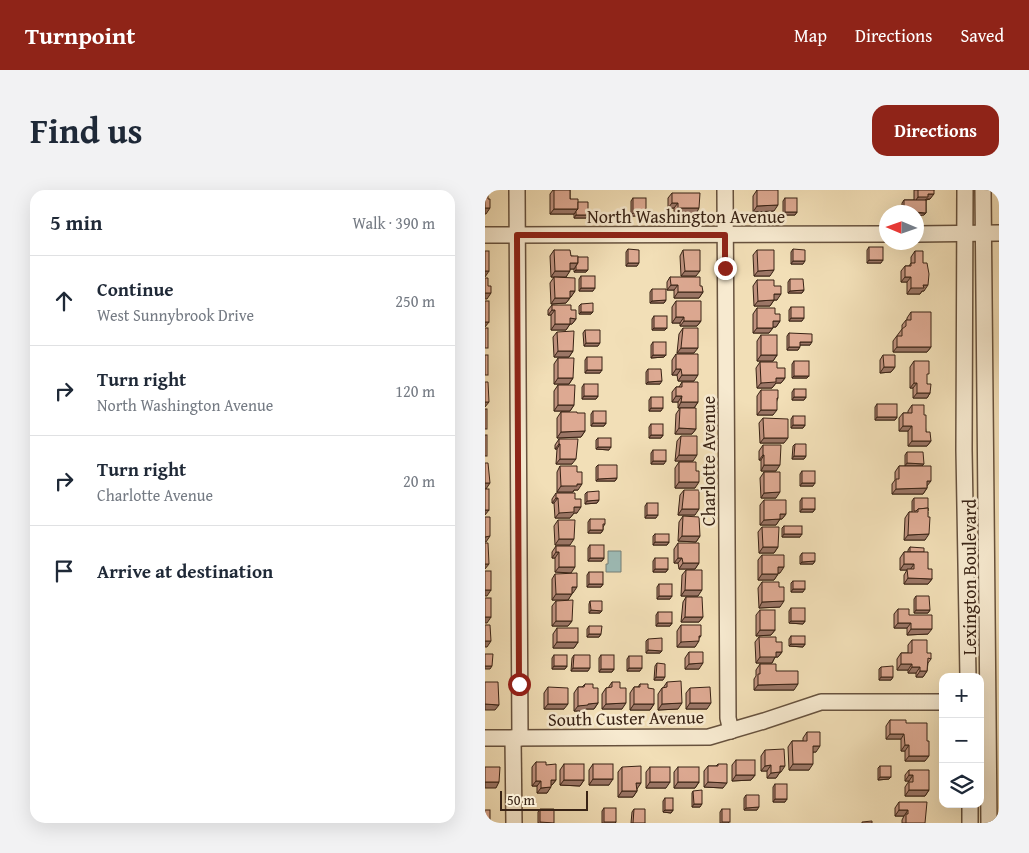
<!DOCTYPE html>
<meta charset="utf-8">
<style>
body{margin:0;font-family:"Gentium Book Plus",serif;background:#f2f2f3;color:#1f2937}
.controls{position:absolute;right:15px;bottom:15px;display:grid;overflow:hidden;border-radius:10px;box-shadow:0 5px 20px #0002}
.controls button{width:45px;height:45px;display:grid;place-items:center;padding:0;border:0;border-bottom:1px solid #e0e1e3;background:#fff;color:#1f2937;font:25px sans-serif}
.compass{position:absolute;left:394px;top:15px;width:45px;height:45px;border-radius:50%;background:#fff;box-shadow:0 5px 20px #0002;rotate:272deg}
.scale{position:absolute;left:15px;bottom:12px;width:88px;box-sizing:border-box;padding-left:5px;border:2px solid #392315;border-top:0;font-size:14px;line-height:18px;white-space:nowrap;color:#392315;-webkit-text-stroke:4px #f7ead0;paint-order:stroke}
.stop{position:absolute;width:15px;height:15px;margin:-11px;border:4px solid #8f2418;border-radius:50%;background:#fff}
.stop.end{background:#8f2418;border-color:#fff;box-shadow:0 1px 5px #0008}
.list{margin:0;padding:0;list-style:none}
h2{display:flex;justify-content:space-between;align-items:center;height:65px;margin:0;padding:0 20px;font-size:21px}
h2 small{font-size:16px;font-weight:400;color:#747a83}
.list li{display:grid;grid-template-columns:32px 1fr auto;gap:15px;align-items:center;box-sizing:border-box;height:90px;padding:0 20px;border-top:1px solid #e0e1e3}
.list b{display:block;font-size:19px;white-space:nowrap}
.list p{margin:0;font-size:16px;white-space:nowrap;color:#747a83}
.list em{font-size:16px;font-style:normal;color:#747a83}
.icon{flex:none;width:28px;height:28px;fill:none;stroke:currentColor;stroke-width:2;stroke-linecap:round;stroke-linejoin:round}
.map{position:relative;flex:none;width:514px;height:633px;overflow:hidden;border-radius:15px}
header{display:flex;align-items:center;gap:30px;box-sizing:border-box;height:70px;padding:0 25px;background:#8f2418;color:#fff}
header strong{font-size:24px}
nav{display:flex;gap:28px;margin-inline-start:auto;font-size:18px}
.intro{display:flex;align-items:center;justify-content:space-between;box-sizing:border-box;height:120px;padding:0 30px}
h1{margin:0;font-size:35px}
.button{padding:12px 22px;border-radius:15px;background:#8f2418;color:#fff;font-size:18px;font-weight:700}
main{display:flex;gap:30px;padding:0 30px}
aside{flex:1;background:#fff;border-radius:15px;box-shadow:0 5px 20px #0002}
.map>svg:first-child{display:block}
.water{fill:#9dbbb6;stroke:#757e76}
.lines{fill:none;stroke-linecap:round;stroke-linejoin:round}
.minor-casing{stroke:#67523e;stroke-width:18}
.minor{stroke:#f7ead0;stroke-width:15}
.wall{fill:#be917e;stroke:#392315}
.shaded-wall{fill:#9b7666;stroke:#392315}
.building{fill:#dda992;stroke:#392315}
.route{stroke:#8f2418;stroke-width:6}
.labels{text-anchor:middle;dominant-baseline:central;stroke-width:5;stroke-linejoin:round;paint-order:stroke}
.street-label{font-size:18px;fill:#392315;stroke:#f7ead0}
</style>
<header>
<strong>Turnpoint</strong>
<nav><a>Map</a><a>Directions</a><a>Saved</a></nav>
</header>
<div class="intro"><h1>Find us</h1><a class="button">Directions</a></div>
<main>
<aside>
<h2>5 min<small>Walk · 390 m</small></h2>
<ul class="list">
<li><svg class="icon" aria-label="ahead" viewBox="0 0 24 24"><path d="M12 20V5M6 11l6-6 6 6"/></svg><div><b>Continue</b><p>West Sunnybrook Drive</p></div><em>250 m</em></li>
<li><svg class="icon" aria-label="right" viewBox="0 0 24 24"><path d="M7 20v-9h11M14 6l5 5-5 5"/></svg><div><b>Turn right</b><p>North Washington Avenue</p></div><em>120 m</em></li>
<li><svg class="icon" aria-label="right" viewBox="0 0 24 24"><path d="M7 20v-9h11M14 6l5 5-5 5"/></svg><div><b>Turn right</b><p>Charlotte Avenue</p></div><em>20 m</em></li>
<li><svg class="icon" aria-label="arrive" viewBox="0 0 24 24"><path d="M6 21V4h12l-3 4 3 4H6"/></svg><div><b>Arrive at destination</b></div></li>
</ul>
</aside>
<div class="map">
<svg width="514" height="633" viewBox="0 0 514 633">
<rect width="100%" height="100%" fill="#f2dfb7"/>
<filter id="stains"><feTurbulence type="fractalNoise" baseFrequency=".004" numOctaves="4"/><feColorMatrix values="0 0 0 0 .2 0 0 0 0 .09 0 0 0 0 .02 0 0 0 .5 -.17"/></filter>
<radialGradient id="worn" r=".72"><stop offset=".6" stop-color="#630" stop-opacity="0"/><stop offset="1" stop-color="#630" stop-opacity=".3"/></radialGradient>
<path class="water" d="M123,361h13v21h-15v-8h2z"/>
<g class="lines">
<defs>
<g id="minor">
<path d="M32,0l3,548"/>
<path d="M240,0l3,528 3,13"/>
<path d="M480,0l-1,260 4,227"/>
<path d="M498,0l6,633"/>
<path d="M432,44l82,-1"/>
<path d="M0,45l402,-1"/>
<path d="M0,548l224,-1 55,-16 57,-19h122"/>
<path d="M28,548l1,85"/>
<path d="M485,614v19"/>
</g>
</defs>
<use href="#minor" class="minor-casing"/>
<use href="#minor" class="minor"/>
</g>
<g class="wall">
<path d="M68,0h17v9l8,3 10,13 -2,3h-12v-4h-24v-20z"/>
<path d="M272,0l17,21 -21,1v-16z"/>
<path d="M429,0h20l-4,9 -4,1v13l-2,2 -7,-3h-15v-9l2,-3h10z"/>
<path d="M187,3l24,21h-22v-6h-6v-10z"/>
<path d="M148,8l13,15 -2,3h-13v-15z"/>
<path d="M300,8l12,14 -2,3h-12v-14z"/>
<path d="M384,57l12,16h-14v-13z"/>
<path d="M143,59l9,17h-11v-14z"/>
<path d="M308,59l10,15h-12v-12z"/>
<path d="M69,60l17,6 7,1 8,15h-12v-3h-4l-4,8h-15l-1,-21z"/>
<path d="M198,60l13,26h-15l-1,-20z"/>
<path d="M272,60l13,26h-16l-1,-21z"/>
<path d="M430,61l9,40h-2l-2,3h-13v-12h-6v-11l4,-5h4l2,-3v-6z"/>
<path d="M96,86l12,15h-14v-12z"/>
<path d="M69,87l21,14 -9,12 -15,1 -1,-21z"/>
<path d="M185,87l30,9 3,6 -4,6h-25v-8h-7v-8z"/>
<path d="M305,89l14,11 -2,3h-14v-11z"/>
<path d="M272,90l17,6 3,14h-3l-4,6h-16l-1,-20z"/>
<path d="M167,99l14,11 -2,3h-14v-11z"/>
<path d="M191,111l25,20 -4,5h-17v-3h-8v-16z"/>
<path d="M96,114l12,8 -2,2h-12v-8z"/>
<path d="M67,115l19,5 5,9 -4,5h-2l-4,6h-15v-15h-3v-5z"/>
<path d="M306,117l11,14h-13v-11z"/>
<path d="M272,118l18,6 5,7 -4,6h-3l-4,6h-16v-19z"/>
<path d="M426,122l20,35 -4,5h-34v-11l9,-12v-4l4,-5h1v-2z"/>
<path d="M169,126l13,12 -2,2h-13v-11z"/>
<path d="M198,138l11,25h-17l2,-19z"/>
<path d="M100,140l13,16h-14l-1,-13z"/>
<path d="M72,142l16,19 -4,6h-15l-1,-20z"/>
<path d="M304,143l21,12h-10l-2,5h-11v-14z"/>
<path d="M276,145l16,20 -4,6h-16v-20z"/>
<path d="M168,152l13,13 -2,2 -13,1v-13z"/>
<path d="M191,164l18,27h-16l-1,-6h-5v-15z"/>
<path d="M398,165l12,12 -4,5 -11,1v-13z"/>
<path d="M102,167l13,16h-15v-13z"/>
<path d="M73,168l15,20 -4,6h-15v-20z"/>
<path d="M309,171l15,15 -2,2h-15v-14z"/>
<path d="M429,171l13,23 3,9 -3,5h-14v-10h-3v-21z"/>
<path d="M275,172l17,6 8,10 -4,5h-5l-4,5h-15l-1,-20z"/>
<path d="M163,179l12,15h-14v-12z"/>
<path d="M197,192l16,20 -4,6h-16v-6h-6v-10l4,-5h3z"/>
<path d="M99,194l14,12 -2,3h-14v-12z"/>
<path d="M73,195l16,20 -4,6h-16v-20z"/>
<path d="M309,199l12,8 -2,3h-12v-8z"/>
<path d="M276,200l17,8 -1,2 -4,15h-16v-19z"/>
<path d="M166,207l10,14h-12v-11z"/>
<path d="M392,214l20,13 -2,3h-20v-13z"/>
<path d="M427,215l12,10 2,17 5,9 -4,5h-19v-15h-9v-13l4,-5h5v-2z"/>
<path d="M195,218l16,21 -4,5h-17l1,-20z"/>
<path d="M108,221l13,12 -2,3h-13v-12z"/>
<path d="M76,222l16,1 8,18 -4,6 -24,1v-20z"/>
<path d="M308,226l12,9 -2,3h-12v-9z"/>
<path d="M278,228l21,25h-24l-1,-20z"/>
<path d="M166,234l12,11 -2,3h-12v-11z"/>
<path d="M196,246l12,25h-18l2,-20z"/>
<path d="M113,248l11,12 -13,-1v-9z"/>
<path d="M74,249l13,25h-16l1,-15h-2v-4z"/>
<path d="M310,254l11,12 -2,3h-12l1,-13z"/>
<path d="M278,255l13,26h-15v-11h-2v-9z"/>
<path d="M168,260l11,14h-13v-11z"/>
<path d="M422,262l15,14 5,20v2l-4,6h-31v-10l3,-4v-8l4,-6h6v-11z"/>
<path d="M194,272l17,9 -1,17h-20v-20z"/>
<path d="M113,275l19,13 -2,3h-19v-14z"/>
<path d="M75,276l18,24h-4l-1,2h-16v-20z"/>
<path d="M317,281l11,15h-13v-12z"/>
<path d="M279,282l12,26h-15l-1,-20z"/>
<path d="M199,300l11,25h-17l2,-20z"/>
<path d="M102,302l12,8 -2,3 -12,1v-10z"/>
<path d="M71,303l19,6 2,14h-3l-4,5h-15l-1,-15h-2v-4z"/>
<path d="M317,308l13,11 -2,3h-13v-11z"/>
<path d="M429,308l14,14 -3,28h-21l1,-22 4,-6h3v-11z"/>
<path d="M279,310l22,14 -4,5h-2l-4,6h-16v-20z"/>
<path d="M162,313l9,15h-11v-12z"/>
<path d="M198,326l17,20 -4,6 -18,-1 1,-19z"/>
<path d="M105,329l15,5 -2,3v3l-2,3h-13v-11z"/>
<path d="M73,330l12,25h-15l-1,-19z"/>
<path d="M299,336l16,11h-18v-9z"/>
<path d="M277,337l16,20 -4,6h-15l-1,-21z"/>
<path d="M170,344l14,8 -2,3h-14v-9z"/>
<path d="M193,353l21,20 -4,6h-16l-1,-6h-4v-14z"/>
<path d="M105,355l14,13 -2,3h-14v-13z"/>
<path d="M71,356l15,27 -16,-1v-14h-3v-6z"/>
<path d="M425,357l14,5 4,17 4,10 -4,5h-24v-9l3,-5h-7v-12l4,-6h4v-2z"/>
<path d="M317,363l13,8 -2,3h-13v-8z"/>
<path d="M277,365l18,18h-2v1l-4,6h-16v-20z"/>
<path d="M170,368l13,11 -2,3h-13v-11z"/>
<path d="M201,380l12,26h-17l1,-21z"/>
<path d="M104,382l14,12 -2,3h-14v-12z"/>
<path d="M70,384l18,19h-1l-4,7h-16v-21z"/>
<path d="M308,391l10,11h-12v-9z"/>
<path d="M277,392l17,5 1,20 -21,1 -1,-20z"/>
<path d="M174,394l11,15h-13v-12z"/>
<path d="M431,406l14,14 -2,3h-14v-14z"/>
<path d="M201,407l17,20 -4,5h-18l2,-20z"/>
<path d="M71,411l16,20 -4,5h-16v-20z"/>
<path d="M105,411l10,12h-11v-9z"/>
<path d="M306,418l14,13 -2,3 -14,-1v-12z"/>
<path d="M413,419l11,6 19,19 -21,1v-7h-13v-14z"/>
<path d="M275,420l15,20 -4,5 -15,1v-21z"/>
<path d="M173,422l14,11 -2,3h-14v-11z"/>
<path d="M196,435l18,14 -4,8h-18v-16z"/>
<path d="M104,436l12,8 -2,3h-12v-8z"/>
<path d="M72,438l21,14 -4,6h-21v-14z"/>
<path d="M306,446l14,8 -2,3 -14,-1v-7z"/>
<path d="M274,447l17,5 6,10 -4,5h-3l-3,6h-16l-1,-21z"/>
<path d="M163,449l12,14h-14v-12z"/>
<path d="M427,450l15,13 4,6 -3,4 -1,8 -4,6h-7v-4h-8v-3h-11v-11l4,-6h7v-8z"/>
<path d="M204,462l10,17h-14v-11z"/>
<path d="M69,465l13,11 -2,3h-13v-11z"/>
<path d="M89,465l14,16h-17l1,-13z"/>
<path d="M116,465l13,14 -2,3h-13v-14z"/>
<path d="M144,466l11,15h-13v-12z"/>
<path d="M172,473l6,17h-9l1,-14z"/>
<path d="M275,474l16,7 18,19h-40v-11l2,-3v-6z"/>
<path d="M396,477l12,10 -2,3h-12v-11z"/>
<path d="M127,492l8,6 2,21h-20v-15l4,-6h2z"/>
<path d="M182,492l11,27 -20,1v-16l4,-6h1z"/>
<path d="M100,494l8,4 5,15 -4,6h-8l-2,2h-10v-18l4,-6h4z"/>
<path d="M155,494l8,4 6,16 -4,6h-20v-17l4,-6h4z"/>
<path d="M63,497l16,22h-20v-16z"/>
<path d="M205,498l17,21h-21v-16z"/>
<path d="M405,530l16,3 21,18 -2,20h-20v-10h-4v-12h-15v-13z"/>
<path d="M322,542l9,20h-3l-4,18h-20l-1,-23 4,-6h11v-3z"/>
<path d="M280,560l16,22h-1l-4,6h-9v-7h-6v-15z"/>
<path d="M251,570l19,15 -4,5 -19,1v-16z"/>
<path d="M51,572l10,3 10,15 -4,5h-1l-4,8h-10v-7h-5v-19z"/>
<path d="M79,574l20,16 -4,6 -20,-1v-15z"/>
<path d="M108,574l16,21h-20v-15z"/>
<path d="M233,574l5,24 -19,-1v-16l4,-5h8z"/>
<path d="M395,576l11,11 -2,2 -11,1v-12z"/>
<path d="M137,577l15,22v2l-4,6h-15v-25z"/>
<path d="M165,577l16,21h-20v-16z"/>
<path d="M193,577l21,15 -4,6h-21v-16z"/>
<path d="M424,580l20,20 -4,6h-20v-9l4,-6h-4v-6z"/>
<path d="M290,594l10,18h-12v-15z"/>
<path d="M208,601l7,16h-8v-14z"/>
<path d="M261,605l11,15h-13v-12z"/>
<path d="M180,608l8,12 -2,3 -8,-1v-11z"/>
<path d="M414,612l26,21h-23v-3l2,-4h-9v-8z"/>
<path d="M119,618l12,14 -1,1h-13v-12z"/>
<path d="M55,619l14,14h-16v-11z"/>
<path d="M149,619l11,14h-14l1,-11z"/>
<path d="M237,619l7,14h-9v-11z"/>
</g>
<g class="shaded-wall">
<path d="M443,4h6l-4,5h-4l-2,4h-10l4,-6z"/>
<path d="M187,13h6l-4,5h-6z"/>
<path d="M293,15l-4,6 -21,1 4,-6z"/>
<path d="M0,18h5l-4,6h-1z"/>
<path d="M193,18h21l-3,6h-22z"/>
<path d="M69,19h24l-4,5h-24z"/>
<path d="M419,20h10l-2,2h-9z"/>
<path d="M300,22h12l-2,3h-12z"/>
<path d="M148,23h13l-2,3h-13z"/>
<path d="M432,23h9l-2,2 -7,1z"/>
<path d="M91,25h12l-2,3h-12z"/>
<path d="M384,70h14l-2,3h-14z"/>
<path d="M308,71h12l-2,3h-12z"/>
<path d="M85,73h8l-4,6h-8z"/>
<path d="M143,73h11l-2,3h-11z"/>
<path d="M91,80h12l-2,2h-12z"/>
<path d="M289,80l-4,6h-16l4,-5z"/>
<path d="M0,81h4l-4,6z"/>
<path d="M70,81h15l-4,6h-15z"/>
<path d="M200,81h15l-4,5h-15z"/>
<path d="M420,87h6l-4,5h-6z"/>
<path d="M186,95h7l-4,5h-7z"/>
<path d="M438,95h5l-4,6h-2l-2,3h-13l4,-6z"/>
<path d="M96,98h14l-2,3h-14z"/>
<path d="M319,100l-2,3h-14l2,-2z"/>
<path d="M85,101h5l-4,6h-5z"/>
<path d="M193,102h25l-4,6h-25z"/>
<path d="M0,103h6l-4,6h-2z"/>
<path d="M289,104h7l-4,6h-7z"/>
<path d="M70,108h15l-4,5 -15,1z"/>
<path d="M181,110l-2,3h-14l2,-2z"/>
<path d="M289,110l-4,6h-16l4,-5z"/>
<path d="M67,120h3l-4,5h-3z"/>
<path d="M96,122h12l-2,2h-12z"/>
<path d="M191,127h8l-4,6h-8z"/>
<path d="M85,128l6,1 -4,5h-6z"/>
<path d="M306,128h13l-2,3h-13z"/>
<path d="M199,131h17l-4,5h-17z"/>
<path d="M288,131h7l-4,6h-7z"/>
<path d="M0,132h4l-4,5z"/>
<path d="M70,134h15l-4,6h-15z"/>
<path d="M169,138h13l-2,2h-13z"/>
<path d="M272,138h16l-4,5h-16z"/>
<path d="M315,152h12l-2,3h-12z"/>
<path d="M101,153h14l-2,3h-14z"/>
<path d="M304,157h11l-2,3h-11z"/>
<path d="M412,157h34l-4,5h-34z"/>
<path d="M196,158h17l-4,5h-17z"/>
<path d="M73,161h15l-4,6h-15z"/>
<path d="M168,165h13l-2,2 -13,1z"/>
<path d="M276,165h16l-4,6h-16z"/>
<path d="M399,177h11l-4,5 -11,1z"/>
<path d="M191,179h5l-4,6h-5z"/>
<path d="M102,180h15l-2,3h-15z"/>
<path d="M197,185h16l-4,6h-16z"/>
<path d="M309,186h15l-2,2h-15z"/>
<path d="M73,188h15l-4,6h-15z"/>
<path d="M291,188h9l-4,5h-5l-4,5h-15l4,-5z"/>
<path d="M177,191l-2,3h-14l2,-2z"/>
<path d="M429,193h3l-4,5h-3z"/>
<path d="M432,203h13l-3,5h-14z"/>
<path d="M99,206h14l-2,3h-14z"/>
<path d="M191,206h6l-4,6h-6z"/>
<path d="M309,207h12l-2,3h-12z"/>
<path d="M0,212h4l-4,5z"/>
<path d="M196,212h17l-4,6h-16z"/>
<path d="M73,215h16l-4,6h-16z"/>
<path d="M166,218h12l-2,3h-12z"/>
<path d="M276,220h16l-4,5h-16z"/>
<path d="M392,227h20l-2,3h-20z"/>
<path d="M108,233h13l-2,3h-13z"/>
<path d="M308,235h12l-2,3h-12z"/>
<path d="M418,236h9l-4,5h-9z"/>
<path d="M194,238l17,1 -4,5h-17z"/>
<path d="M100,241l-4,6 -24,1 4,-6z"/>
<path d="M166,245h12l-2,3h-12z"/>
<path d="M279,248h24l-4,5h-24z"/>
<path d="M427,251h19l-4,5h-19z"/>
<path d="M74,254h1l-3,5h-2z"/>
<path d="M113,257h13l-2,3 -13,-1z"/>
<path d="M194,265h18l-4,6h-18z"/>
<path d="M278,265h1l-3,5h-2z"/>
<path d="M309,266h12l-2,3h-12z"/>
<path d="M75,269h16l-4,5h-16z"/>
<path d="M168,271h13l-2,3h-13z"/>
<path d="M422,273l17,1 -2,2h-17z"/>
<path d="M279,275h16l-4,6h-15z"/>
<path d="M132,288l-2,3h-19l2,-2z"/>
<path d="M442,291h4l-4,5h-4z"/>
<path d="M194,292h20l-4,6h-20z"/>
<path d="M0,293h5l-4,6h-1z"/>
<path d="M317,293h13l-2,3h-13z"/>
<path d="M92,294h5l-4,6h-4l-1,2h-16l4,-6z"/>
<path d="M442,298l-4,6h-31l4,-5z"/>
<path d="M295,302l-4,6h-15l3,-5z"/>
<path d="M71,308h2l-4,5h-2z"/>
<path d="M114,310l-2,3 -12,1 2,-3z"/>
<path d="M89,317h7l-4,6h-3l-4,5h-15l4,-5z"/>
<path d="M197,319h17l-4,6h-17z"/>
<path d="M317,319h13l-2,3h-13z"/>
<path d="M0,320h4l-4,5z"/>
<path d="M295,324h6l-4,5h-6z"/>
<path d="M162,325h11l-2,3h-11z"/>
<path d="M295,329l-4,6h-16l4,-5z"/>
<path d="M105,340h13l-2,3h-13z"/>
<path d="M299,344h18l-2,3h-18z"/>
<path d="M444,344l-4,6h-21l4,-5z"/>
<path d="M5,346l-4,6h-1v-5z"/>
<path d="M197,346h18l-4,6 -18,-1z"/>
<path d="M74,349h15l-4,6h-15z"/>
<path d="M170,352h14l-2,3h-14z"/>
<path d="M278,357h15l-4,6h-15z"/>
<path d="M71,362h3l-4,6h-3z"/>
<path d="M105,368h14l-2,3h-14z"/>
<path d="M193,368h4l-4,5h-4z"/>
<path d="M330,371l-2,3h-13l2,-2z"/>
<path d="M198,373h16l-4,6h-16z"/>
<path d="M0,374h4l-4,5z"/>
<path d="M419,374h10l-4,6h-10z"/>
<path d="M74,377h16l-4,6 -16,-1z"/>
<path d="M293,377h6l-4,6h-6z"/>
<path d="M170,379h13l-2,3h-13z"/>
<path d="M277,384h16l-4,6h-16z"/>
<path d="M423,388l24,1 -4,5h-24z"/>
<path d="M104,394h14l-2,3h-14z"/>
<path d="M87,397h5l-4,6h-5z"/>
<path d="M308,399h12l-2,3h-12z"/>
<path d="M0,400h6l-4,6h-2z"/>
<path d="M200,400h17l-4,6h-17z"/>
<path d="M71,404h16l-4,6h-16z"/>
<path d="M174,406h13l-2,3h-13z"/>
<path d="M299,411l-4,6 -21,1 3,-6z"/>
<path d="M106,420l11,1 -2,2h-11z"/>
<path d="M431,420h14l-2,3h-14z"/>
<path d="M0,427h6l-4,6h-2z"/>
<path d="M200,427h18l-4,5h-18z"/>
<path d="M71,431h16l-4,5h-16z"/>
<path d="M306,431h14l-2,3 -14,-1z"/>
<path d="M173,433h14l-2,3h-14z"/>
<path d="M413,433h13l-4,5h-13z"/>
<path d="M426,439h21l-4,5 -21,1z"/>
<path d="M275,440h15l-4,5 -15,1z"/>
<path d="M104,444h12l-2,3h-12z"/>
<path d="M214,446h2l-4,5h2l-4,6h-18l4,-5z"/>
<path d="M0,451h6l-4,6h-2z"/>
<path d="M72,452h21l-4,6h-21z"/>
<path d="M306,454h14l-2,3 -14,-1z"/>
<path d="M163,460l14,1 -2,2h-14z"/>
<path d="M291,462h6l-4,5h-3l-3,6h-16l4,-6z"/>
<path d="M218,473l-4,6h-14l4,-5z"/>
<path d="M416,474h11l-4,6h-11z"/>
<path d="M0,476h7l-2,3h-5z"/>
<path d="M69,476h13l-2,3h-13z"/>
<path d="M427,477h8l-4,6h-8z"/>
<path d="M88,478h17l-2,3h-17z"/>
<path d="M144,478h13l-2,3h-13z"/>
<path d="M116,479h13l-2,3h-13z"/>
<path d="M435,481h7l-4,6h-7z"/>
<path d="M171,487h9l-2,3h-9z"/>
<path d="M396,487h12l-2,3h-12z"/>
<path d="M313,494l-4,6h-40l4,-5z"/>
<path d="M113,513l-4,6h-8l-2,2h-10l4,-5 10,-2z"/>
<path d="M141,513l-4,6h-20l4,-5z"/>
<path d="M197,513l-4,6 -20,1 4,-6z"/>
<path d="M205,513h21l-4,6h-21z"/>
<path d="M0,514l14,1 -4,5h-10z"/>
<path d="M63,514h20l-4,5h-20z"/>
<path d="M149,514h20l-4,6h-20z"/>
<path d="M405,544h14l-3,5h-15z"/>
<path d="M420,555h4l-4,6h-4z"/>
<path d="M328,556h7l-4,6h-7z"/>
<path d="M424,566h20l-4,5h-20z"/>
<path d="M308,574h20l-4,6h-20z"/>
<path d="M286,575l-4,6h-6l4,-5z"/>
<path d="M295,576h5l-4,6h-5z"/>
<path d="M295,582l-4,6h-9l4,-5z"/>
<path d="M251,585h19l-4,5 -19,1z"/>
<path d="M424,585h4l-4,6h-4z"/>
<path d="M395,587h11l-2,2 -11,1z"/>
<path d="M108,589h20l-4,6h-20z"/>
<path d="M66,590h5l-4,5 -5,1z"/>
<path d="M79,590h20l-4,6 -20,-1z"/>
<path d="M51,591h5l-4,5h-5z"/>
<path d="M0,592h14l-3,6h-11z"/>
<path d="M165,592h20l-4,6h-20z"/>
<path d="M193,592h21l-4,6h-21z"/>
<path d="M223,592l19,1 -4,5 -19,-1z"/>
<path d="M151,593h5l-4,6h-4z"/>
<path d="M66,597l-4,6h-10l4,-5z"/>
<path d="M424,600h20l-4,6h-20z"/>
<path d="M137,601h15l-4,6h-15z"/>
<path d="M290,609h12l-2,3h-12z"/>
<path d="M209,614h8l-2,3h-8z"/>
<path d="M274,617l-2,3h-13l2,-2z"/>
<path d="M180,620h8l-2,3 -8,-1z"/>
<path d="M414,620h9l-4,6h-9z"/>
</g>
<g class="building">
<path d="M0,0h3v9h2v9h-5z"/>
<path d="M69,0h16v9h8v10h-24z"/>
<path d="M272,0h21v15l-21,1z"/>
<path d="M433,0h16v4h-6v3h-10z"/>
<path d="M187,3h28l-1,15h-21v-5h-6z"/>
<rect x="148" y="8" width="13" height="15"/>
<rect x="300" y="8" width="12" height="14"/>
<path d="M419,10h22v13l-12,-1v-2h-10z"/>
<path d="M93,12h10v13h-12v-4l2,-2z"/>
<rect x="384" y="57" width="14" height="13"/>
<path d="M143,59l11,1v13h-11z"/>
<path d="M308,59l12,1v11h-12z"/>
<path d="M69,60h16l1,6h7v7h-8v8h-15z"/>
<path d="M198,60h17v21h-15z"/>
<path d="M272,60h17v20l-16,1z"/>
<rect x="0" y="61" width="4" height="20"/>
<path d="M430,61h8v12h4l2,11 -1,11h-5l1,3h-13v-11h-6v-11h6v-3h4z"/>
<path d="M93,67h10v13h-12v-4l2,-3z"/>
<rect x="96" y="86" width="14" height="12"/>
<path d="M69,87l21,1v13h-5v7h-15z"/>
<path d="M185,87h30v9h2l1,6h-25v-7h-7z"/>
<path d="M0,88h3v8h3v7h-6z"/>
<path d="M305,89h13l1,11 -14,1z"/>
<path d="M272,90h17v6h7v8h-7v6l-16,1z"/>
<path d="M167,99h14v11l-14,1z"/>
<rect x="0" y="111" width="4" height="21"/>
<path d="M191,111h25v20h-17v-4h-8z"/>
<path d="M108,113v9h-12v-8z"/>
<path d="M67,115h19v5h5v9l-6,-1v6h-15v-14h-3z"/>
<rect x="306" y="117" width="13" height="11"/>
<path d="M272,118h18v6h5v7h-7v7h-16z"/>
<path d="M426,122h20v35h-34v-11h5v-7l4,-3v-6h5z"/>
<rect x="169" y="126" width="13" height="12"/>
<rect x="0" y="138" width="3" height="20"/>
<path d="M198,138h15v20h-17z"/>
<path d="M100,140h15v13h-14z"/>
<path d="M89,141l-1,20h-15l-1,-19z"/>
<path d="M304,143l23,1v8h-12v5h-11z"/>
<rect x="276" y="145" width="16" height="20"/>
<rect x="168" y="152" width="13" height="13"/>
<path d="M191,164h22v21h-16l-1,-6h-5z"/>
<rect x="0" y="165" width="3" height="20"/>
<path d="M398,165h12v12h-11z"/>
<rect x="102" y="167" width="15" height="13"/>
<path d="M73,168h16l-1,20h-15z"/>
<rect x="309" y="171" width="15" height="15"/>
<path d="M429,171h15v13h-2v10h4l-1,9h-13v-10h-3z"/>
<path d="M275,172h17v6h8v10h-9v4l-15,1z"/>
<path d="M163,179h13l1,12 -14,1z"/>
<path d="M0,192h3l1,20h-4z"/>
<path d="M197,192h16v20h-17l1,-6h-6v-9h6z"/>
<rect x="99" y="194" width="14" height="12"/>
<path d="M73,195h17l-1,20h-16z"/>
<rect x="309" y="199" width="12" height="8"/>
<path d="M276,200h17v8h-1v12h-16z"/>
<rect x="166" y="207" width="12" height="11"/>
<rect x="392" y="214" width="20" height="13"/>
<path d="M427,215h12v10h2v17h4l1,9h-19v-15h-9v-13h9z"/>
<path d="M195,218h16v21l-17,-1z"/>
<rect x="0" y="219" width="2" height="20"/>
<rect x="108" y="221" width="13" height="12"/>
<path d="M76,222h16v1h8v18l-24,1z"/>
<rect x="308" y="226" width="12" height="9"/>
<path d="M278,228l25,1v19h-24z"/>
<rect x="166" y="234" width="12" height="11"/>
<rect x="0" y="245" width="2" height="21"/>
<path d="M196,246h16v19h-18z"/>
<rect x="113" y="248" width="13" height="9"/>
<path d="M74,249h19l-2,20h-16v-15h-1z"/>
<path d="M310,254h11v12h-12z"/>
<path d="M278,255h18l-1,20h-16v-10h-1z"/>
<rect x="168" y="260" width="13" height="11"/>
<path d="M422,262h16l1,12 -17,-1z"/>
<path d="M194,272h17v9h3v11h-20z"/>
<path d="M0,273h3l2,20h-5z"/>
<path d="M113,275h19v13l-19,1z"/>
<path d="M75,276h17v6h5v12h-5v2h-16z"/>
<path d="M414,276h32v15h-4v7l-31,1v-10h3z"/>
<rect x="317" y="281" width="13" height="12"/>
<path d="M279,282h16v20l-16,1z"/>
<rect x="0" y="299" width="4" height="21"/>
<path d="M199,300h15v19h-17z"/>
<path d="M114,301v9l-12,1v-9z"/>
<path d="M71,303h19v6h6v8h-7v5l-15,1 -1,-15h-2z"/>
<rect x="317" y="308" width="13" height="11"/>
<path d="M429,308h14v13v-3l-10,1 -2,2h-2z"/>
<path d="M279,310h22v14h-6v5l-16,1z"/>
<rect x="162" y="313" width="11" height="12"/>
<path d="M443,318v9h2l-1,17 -21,1 1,-23h9v-3z"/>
<path d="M198,326l16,1 1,19h-18z"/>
<path d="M0,327h5v19l-5,1z"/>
<path d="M105,329h15v5h-2v6h-13z"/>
<path d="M73,330h17l-1,19h-15z"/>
<rect x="299" y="336" width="18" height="8"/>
<path d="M277,337h17l-1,20h-15z"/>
<rect x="170" y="344" width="14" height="8"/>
<path d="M0,353h3l1,21h-4z"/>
<path d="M193,353h21v20h-16l-1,-5h-4z"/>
<rect x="105" y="355" width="14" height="13"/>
<path d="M71,356h19v21h-16v-15h-3z"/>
<path d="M425,357l14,1v4h-14z"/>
<path d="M419,362h24v17h4v10l-24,-1 -1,-9h7v-5h-10z"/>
<path d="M317,363h13v8l-13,1z"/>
<path d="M277,365h22v12h-6v7h-16z"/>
<rect x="170" y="368" width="13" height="11"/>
<path d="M201,380h16v20h-17z"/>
<rect x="0" y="381" width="6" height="19"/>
<rect x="104" y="382" width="14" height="12"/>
<path d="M92,383v14h-5v7h-16l-1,-20z"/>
<rect x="308" y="391" width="12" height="8"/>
<path d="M277,392h17v5h5v14l-22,1z"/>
<rect x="174" y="394" width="13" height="12"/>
<path d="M431,406h13l1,14h-14z"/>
<path d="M201,407h16l1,20h-18z"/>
<rect x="0" y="408" width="6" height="19"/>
<path d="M88,410l-1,21h-16v-20z"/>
<path d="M105,411h12v10l-11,-1z"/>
<rect x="306" y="418" width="14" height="13"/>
<path d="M413,419h11v6h23v14h-21v-6h-13z"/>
<rect x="275" y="420" width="15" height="20"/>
<rect x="173" y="422" width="14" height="11"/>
<path d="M0,435h5l1,16h-6z"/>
<path d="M196,435h20v11h-2v5l-18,1z"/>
<path d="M104,436h13l-1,8h-12z"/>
<rect x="72" y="438" width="21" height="14"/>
<rect x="306" y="446" width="14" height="8"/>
<path d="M274,447h17v5h6v10h-6v5h-16z"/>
<path d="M177,448v13l-14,-1v-11z"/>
<path d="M427,450h15v13h4v6l-3,-1 -1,13h-7v-4h-8v-3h-11v-11h11z"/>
<path d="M204,462h14v11l-14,1z"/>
<path d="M0,464h8l-1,12h-7z"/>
<rect x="69" y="465" width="13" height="11"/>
<path d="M89,465h16v13h-17z"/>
<rect x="116" y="465" width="13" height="14"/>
<rect x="144" y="466" width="13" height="12"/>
<path d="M172,473l8,1v13h-9z"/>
<path d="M275,474h16v7h22v13l-40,1v-11h2z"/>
<path d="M408,476v11h-12v-10z"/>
<path d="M196,491l1,22 -20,1v-16l5,-1v-5z"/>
<path d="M0,492h13l1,23 -14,-1z"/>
<path d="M127,492h8v6h6v15l-20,1v-16l6,-1z"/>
<path d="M100,494h8v4h5v15l-10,1v1l-10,1v-19h6z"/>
<path d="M155,494h8v4l6,1v15h-20v-17h6z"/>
<path d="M63,497l20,1v16h-20z"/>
<path d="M225,497l1,16h-21v-15z"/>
<path d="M405,530h16v3h21v18h2v15h-20v-11h-4l-1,-11h-14z"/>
<path d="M322,542h13v14h-7v18h-20l-1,-23h15z"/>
<path d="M299,559l1,17h-5v6l-9,1v-8l-6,1v-16z"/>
<rect x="251" y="570" width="19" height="15"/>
<path d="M51,572h10v3l10,-1v16h-5v7l-10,1v-7h-5z"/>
<rect x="79" y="574" width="20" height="16"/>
<rect x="108" y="574" width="20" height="15"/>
<path d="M233,574h9v19l-19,-1v-16h10z"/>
<path d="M156,576v17h-5l1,8h-15v-24z"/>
<rect x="395" y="576" width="11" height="11"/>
<path d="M0,577h15l-1,15h-14z"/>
<rect x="165" y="577" width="20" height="15"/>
<rect x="193" y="577" width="21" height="15"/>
<path d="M424,580h20v20h-20v-8h4v-7h-4z"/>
<rect x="290" y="594" width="12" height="15"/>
<path d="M217,600v14h-8l-1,-13z"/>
<path d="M261,605h13v12l-13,1z"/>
<rect x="180" y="608" width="8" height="12"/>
<path d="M414,612h28l-2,21h-19v-9h2v-4h-9z"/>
<rect x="119" y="618" width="12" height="14"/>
<path d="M55,619h14v14l-14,-1z"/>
<path d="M149,619h11v14h-12z"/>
<rect x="237" y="619" width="8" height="13"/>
<rect x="0" y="620" width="5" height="13"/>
<path d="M387,631v2h-10v-1z"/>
</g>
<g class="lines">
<path class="route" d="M34,494l-2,-449h208v33"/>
</g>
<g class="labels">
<g class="street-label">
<text x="201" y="26">North Washington Avenue</text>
<text transform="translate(223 271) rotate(-90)">Charlotte Avenue</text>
<text transform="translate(484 387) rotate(-90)">Lexington Boulevard</text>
<text transform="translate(141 528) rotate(-1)">South Custer Avenue</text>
</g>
</g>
<rect width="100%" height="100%" filter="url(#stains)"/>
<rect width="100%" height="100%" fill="url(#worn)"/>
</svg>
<div class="controls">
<button>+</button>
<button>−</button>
<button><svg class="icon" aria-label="layers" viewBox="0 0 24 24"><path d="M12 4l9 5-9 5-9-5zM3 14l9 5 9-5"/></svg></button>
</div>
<svg class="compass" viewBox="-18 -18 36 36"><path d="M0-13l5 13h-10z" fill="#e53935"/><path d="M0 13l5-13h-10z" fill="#747a83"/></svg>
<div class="scale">50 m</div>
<div class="stop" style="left:34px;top:494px"></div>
<div class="stop end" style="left:240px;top:78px"></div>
</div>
</main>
